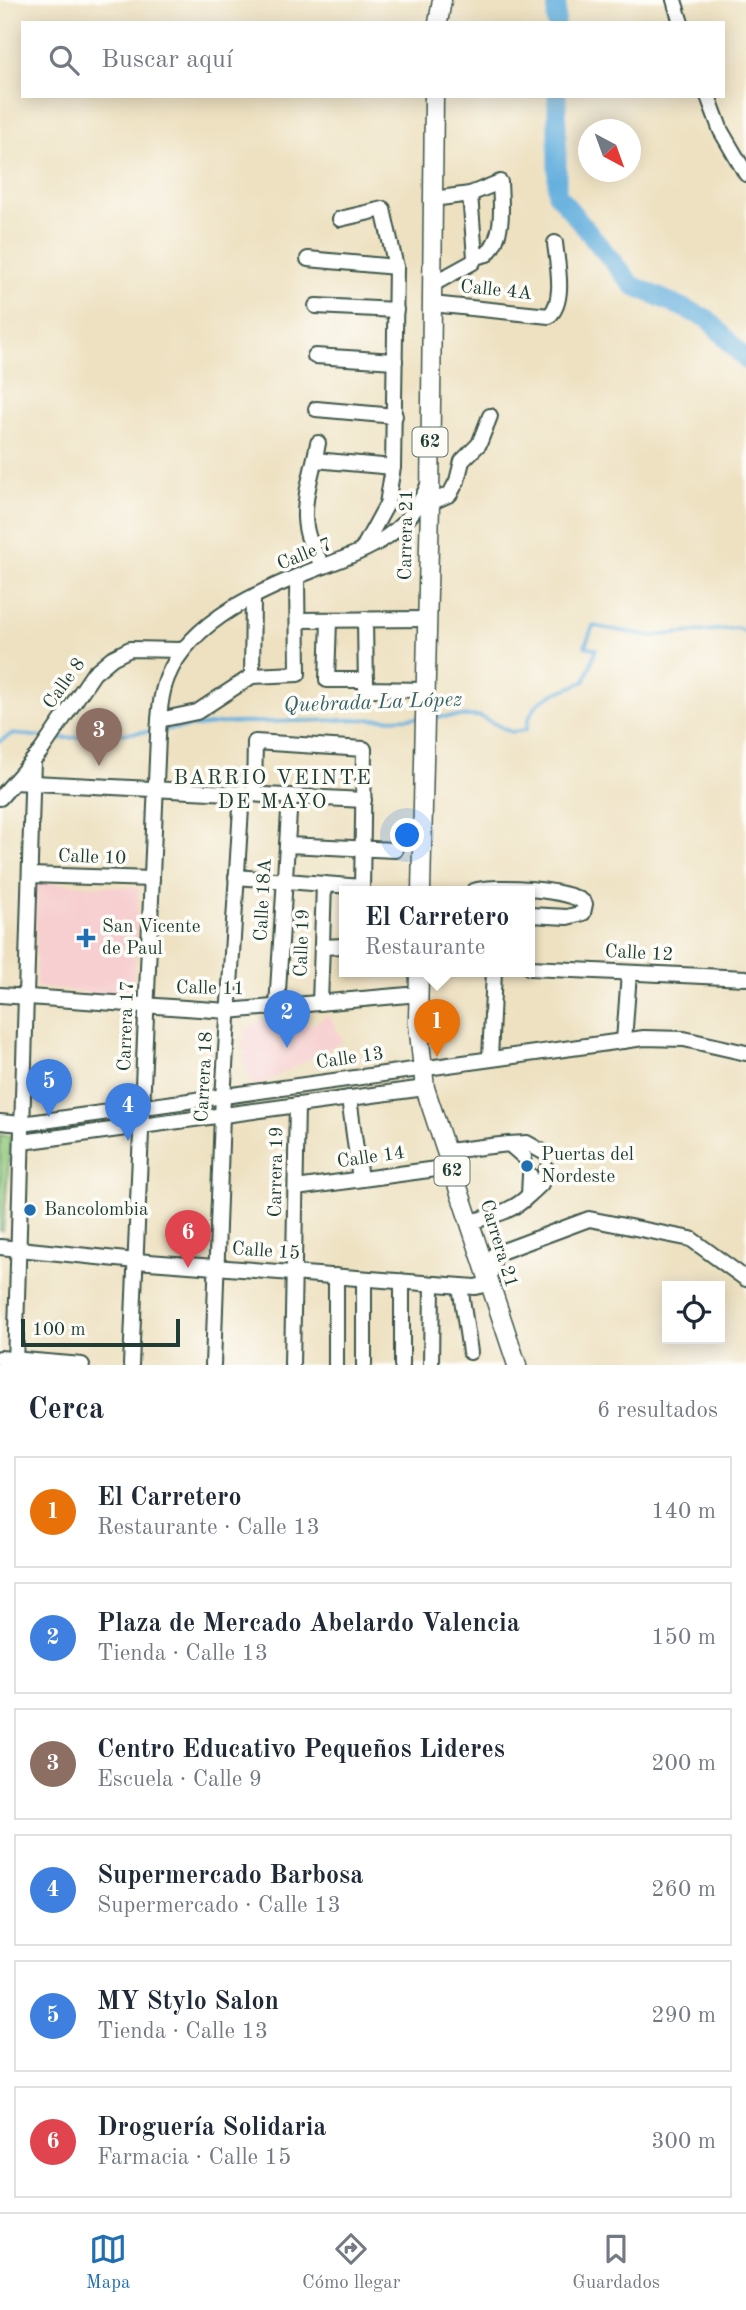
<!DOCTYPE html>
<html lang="es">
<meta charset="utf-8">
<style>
body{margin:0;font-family:"Old Standard TT",serif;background:#f2f2f3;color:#1f2937}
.controls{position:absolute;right:21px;bottom:21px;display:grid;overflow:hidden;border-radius:0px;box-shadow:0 4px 18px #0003}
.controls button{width:63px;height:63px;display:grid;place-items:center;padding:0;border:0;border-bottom:2px solid #e0e1e3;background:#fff;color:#1f2937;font:35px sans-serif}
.compass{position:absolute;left:578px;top:119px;width:63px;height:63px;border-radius:50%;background:#fff;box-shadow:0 4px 18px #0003;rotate:139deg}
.scale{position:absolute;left:21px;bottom:18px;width:159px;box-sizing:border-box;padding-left:7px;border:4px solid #1f3d34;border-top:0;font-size:19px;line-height:24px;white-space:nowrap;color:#1f3d34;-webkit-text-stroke:5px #fdfcf7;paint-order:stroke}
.you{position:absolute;left:408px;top:836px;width:24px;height:24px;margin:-18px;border:5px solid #fff;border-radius:50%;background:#1a73e8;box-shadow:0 0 0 10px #1a73e833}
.badge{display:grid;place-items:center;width:46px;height:46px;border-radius:50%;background:#1f6fb2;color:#fff;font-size:23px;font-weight:700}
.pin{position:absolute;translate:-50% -58px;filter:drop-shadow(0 2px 4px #0008)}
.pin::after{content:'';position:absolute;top:37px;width:24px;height:21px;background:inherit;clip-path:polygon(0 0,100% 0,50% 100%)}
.popup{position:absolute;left:339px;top:886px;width:196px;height:91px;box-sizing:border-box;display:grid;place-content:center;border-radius:0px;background:#fff;filter:drop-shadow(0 2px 5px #0005);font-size:23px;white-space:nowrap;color:#747a83}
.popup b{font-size:26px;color:#1f2937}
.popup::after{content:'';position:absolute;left:50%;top:100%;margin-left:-14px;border:14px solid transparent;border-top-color:#fff}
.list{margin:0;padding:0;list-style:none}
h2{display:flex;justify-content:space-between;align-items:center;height:91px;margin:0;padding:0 28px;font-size:30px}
h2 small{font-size:23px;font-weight:400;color:#747a83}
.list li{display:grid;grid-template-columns:46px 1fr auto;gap:21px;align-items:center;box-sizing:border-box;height:112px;margin:0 14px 14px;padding:0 14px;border:2px solid #e0e1e3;border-radius:0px}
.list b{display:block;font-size:26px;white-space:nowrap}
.list p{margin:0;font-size:23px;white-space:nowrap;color:#747a83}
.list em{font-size:23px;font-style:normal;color:#747a83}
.icon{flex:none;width:38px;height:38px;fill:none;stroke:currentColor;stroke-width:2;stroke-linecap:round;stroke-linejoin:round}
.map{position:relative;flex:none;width:746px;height:1365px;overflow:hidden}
.search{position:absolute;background:#fff;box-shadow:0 4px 18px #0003;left:21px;right:21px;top:21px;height:77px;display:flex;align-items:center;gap:18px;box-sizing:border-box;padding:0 24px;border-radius:0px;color:#747a83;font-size:26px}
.sheet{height:847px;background:#fff}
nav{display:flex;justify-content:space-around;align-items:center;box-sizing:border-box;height:98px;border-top:2px solid #e0e1e3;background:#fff;font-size:19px;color:#747a83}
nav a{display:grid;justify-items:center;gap:4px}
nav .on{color:#1f6fb2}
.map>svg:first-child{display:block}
.built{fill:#f7cfd0}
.green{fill:#8fc87c;stroke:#578258;stroke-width:2}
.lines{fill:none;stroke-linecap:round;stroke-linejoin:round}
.stream{stroke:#66b0de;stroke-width:3.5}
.river{stroke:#66b0de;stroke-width:19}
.minor-casing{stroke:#3e5649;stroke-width:18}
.major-casing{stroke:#3e5649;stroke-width:21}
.minor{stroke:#fff;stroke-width:14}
.major{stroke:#fff;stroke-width:18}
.poi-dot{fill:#1f6fb2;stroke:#fdfcf7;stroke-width:2.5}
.labels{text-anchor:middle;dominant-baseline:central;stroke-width:7;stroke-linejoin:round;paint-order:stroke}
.shield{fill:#fdfcf7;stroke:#62766e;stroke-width:2}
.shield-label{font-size:18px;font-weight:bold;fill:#1f3d34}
.street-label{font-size:19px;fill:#1f3d34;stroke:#fdfcf7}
.poi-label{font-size:19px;fill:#1f3d34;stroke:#fdfcf7;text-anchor:start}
.water-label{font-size:21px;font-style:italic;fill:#346067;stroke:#fdfcf7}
.neighbourhood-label{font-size:21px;letter-spacing:2px;fill:#1f3d34;stroke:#fdfcf7}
</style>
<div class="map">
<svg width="746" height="1365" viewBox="0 0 746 1365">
<rect width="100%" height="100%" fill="#fdfcf7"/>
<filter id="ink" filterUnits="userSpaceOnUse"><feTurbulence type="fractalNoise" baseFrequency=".0143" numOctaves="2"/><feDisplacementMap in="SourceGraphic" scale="14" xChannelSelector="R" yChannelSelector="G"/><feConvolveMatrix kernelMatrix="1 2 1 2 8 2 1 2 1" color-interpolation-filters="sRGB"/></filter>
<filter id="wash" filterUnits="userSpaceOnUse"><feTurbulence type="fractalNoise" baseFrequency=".00686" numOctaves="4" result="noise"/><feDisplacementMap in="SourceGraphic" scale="28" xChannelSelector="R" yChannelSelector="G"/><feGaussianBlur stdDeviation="1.57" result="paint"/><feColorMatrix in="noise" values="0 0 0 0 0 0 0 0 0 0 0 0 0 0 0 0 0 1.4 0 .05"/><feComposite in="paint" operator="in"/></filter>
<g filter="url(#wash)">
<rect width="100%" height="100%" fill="#eee1c1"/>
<g class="built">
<path d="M36,882l103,6 -6,110 -97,-11z"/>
<path d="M276,1013l3,6 6,-3 4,7 14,-8 6,11 20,-11 14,26 -88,47 -13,-31 5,-3 -7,-13 6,-3 -3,-7z"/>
</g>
<path class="green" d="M0,1135l11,1 -8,95h-3z"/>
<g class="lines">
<g class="stream">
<path d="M429,717l50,-1 32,16 15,-2c6,-37 30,-34 59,-49l11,-32 -11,-3 8,-20 58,10 86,-8 9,4"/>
<path d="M164,730l62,-7 192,-5"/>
<path d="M56,739l100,-8"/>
<path d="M0,741l12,-7 33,3"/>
</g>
<g class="river">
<path d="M556,23l1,-23"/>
<path d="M557,96v98l75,91 76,34 38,41"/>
</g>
</g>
</g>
<g filter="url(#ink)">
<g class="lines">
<defs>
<g id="minor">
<path d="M674,0l7,23"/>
<path d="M708,96l13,35 25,43"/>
<path d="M433,199l37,-5 5,63"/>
<path d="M340,219l43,-10 13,58 -3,200 -6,37 -25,46"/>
<path d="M308,259l88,8"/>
<path d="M433,284l40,-22 2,-5 12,-3c18,-19 14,-48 13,-72l-30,12"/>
<path d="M432,304l117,12c17,-15 8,-53 6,-73"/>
<path d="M316,306l80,4"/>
<path d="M315,356l80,5"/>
<path d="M316,409l79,7"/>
<path d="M318,443c-9,48 -27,81 6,123"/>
<path d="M315,460l78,7"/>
<path d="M430,503l20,-9 7,-13 5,-20 17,-17 11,-28"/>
<path d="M365,619l1,70 59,1"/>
<path d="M298,620l129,-1"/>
<path d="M329,620l-2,60h39"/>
<path d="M252,676l1,-77"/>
<path d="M159,720l38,-8 55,-36 46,-2 -1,-97"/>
<path d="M14,782l350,18"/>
<path d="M254,793l1,-51 109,7 -2,142"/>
<path d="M0,798l41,-47 53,-78 18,-15 18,-9 51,1"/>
<path d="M287,845l108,5"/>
<path d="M30,875l122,4"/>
<path d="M236,877l126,10"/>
<path d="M474,891c17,-7 101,-2 111,13l-2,9 -16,4 -37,-2"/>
<path d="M322,947l22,-1"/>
<path d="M530,968l216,10"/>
<path d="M0,995l228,16 191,-17"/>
<path d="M320,1003l4,-119"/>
<path d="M277,1007l13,-211"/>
<path d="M624,1041l5,-68"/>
<path d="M490,1059l4,-88"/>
<path d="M349,1098l11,81"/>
<path d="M0,1122l22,2 622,-86 40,1 62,14"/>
<path d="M22,1142l403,-54"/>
<path d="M509,1144l18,-1 16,9"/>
<path d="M447,1151l62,-7 15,13"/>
<path d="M296,1188l155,-21"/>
<path d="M529,1195l12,-11 6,-15"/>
<path d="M470,1222c21,-6 43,-10 59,-27l1,-20"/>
<path d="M0,1247l136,14 339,26 13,-3 7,-30 94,-35 102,20 55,40"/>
<path d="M402,1282v83"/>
<path d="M460,1286l10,66"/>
<path d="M0,1358l82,7"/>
<path d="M15,1365l18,-605"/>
<path d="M131,1365l27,-629c1,-18 2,-40 9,-58 23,-59 101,-91 157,-112 46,-17 86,-33 105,-83"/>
<path d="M213,1365l9,-250 20,-323"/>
<path d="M292,1365l5,-260"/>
<path d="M336,1365v-89"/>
<path d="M364,1365v-86"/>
<path d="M431,1365l1,-81"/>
</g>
<g id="major">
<path d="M438,23l4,-23"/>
<path d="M421,891l9,-388 4,-407"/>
<path d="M419,971l-1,52 7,65 92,277"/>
</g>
</defs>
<use href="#minor" class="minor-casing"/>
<use href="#major" class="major-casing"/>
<use href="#minor" class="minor"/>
<use href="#major" class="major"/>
</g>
</g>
<g class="poi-dot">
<path d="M82.5 927.5h7v7h7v7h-7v7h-7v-7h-7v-7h7z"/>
<circle cx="527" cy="1166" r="7"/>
<circle cx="30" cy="1210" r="7"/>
</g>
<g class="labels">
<g class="shield">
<rect x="412.5" y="427.5" width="35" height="29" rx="5"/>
<rect x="434.5" y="1156.5" width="35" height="29" rx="5"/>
</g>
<g class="shield-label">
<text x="430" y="442">62</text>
<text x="452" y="1171">62</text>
</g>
<g class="street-label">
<text transform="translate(496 291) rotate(6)">Calle 4A</text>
<text transform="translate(407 535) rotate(-89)">Carrera 21</text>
<text transform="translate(305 555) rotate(-22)">Calle 7</text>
<text transform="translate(65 684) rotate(-54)">Calle 8</text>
<text transform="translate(92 858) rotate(2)">Calle 10</text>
<text transform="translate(264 900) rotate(-87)">Calle 18A</text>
<text transform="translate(303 943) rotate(-88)">Calle 19</text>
<text transform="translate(639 954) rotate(3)">Calle 12</text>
<text transform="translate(210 989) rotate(1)">Calle 11</text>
<text transform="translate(127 1026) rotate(-88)">Carrera 17</text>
<text transform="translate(350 1059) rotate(-8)">Calle 13</text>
<text transform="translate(205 1077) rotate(-87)">Carrera 18</text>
<text transform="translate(371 1158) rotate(-8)">Calle 14</text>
<text transform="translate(277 1172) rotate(-89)">Carrera 19</text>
<text transform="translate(498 1244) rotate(73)">Carrera 21</text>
<text transform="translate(266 1252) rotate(4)">Calle 15</text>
</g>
<g class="poi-label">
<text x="102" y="927">San Vicente<tspan x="102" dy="22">de Paul</tspan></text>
<text x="541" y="1155">Puertas del<tspan x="541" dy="22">Nordeste</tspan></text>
<text x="44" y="1210">Bancolombia</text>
</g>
<g class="water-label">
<text transform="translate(373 703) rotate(-2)">Quebrada La López</text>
</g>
<g class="neighbourhood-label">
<text x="273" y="778">BARRIO VEINTE<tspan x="273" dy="24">DE MAYO</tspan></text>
</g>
</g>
</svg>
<div class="controls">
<button><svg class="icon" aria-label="locate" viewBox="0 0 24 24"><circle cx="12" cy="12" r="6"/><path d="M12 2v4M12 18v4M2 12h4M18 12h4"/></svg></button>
</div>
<svg class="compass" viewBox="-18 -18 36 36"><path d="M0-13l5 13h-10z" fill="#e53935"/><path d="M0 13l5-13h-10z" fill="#747a83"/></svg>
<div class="scale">100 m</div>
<div class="you"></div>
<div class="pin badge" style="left:437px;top:1057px;background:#e8710a">1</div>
<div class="popup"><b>El Carretero</b>Restaurante</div>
<div class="pin badge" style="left:287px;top:1048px;background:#3f7fe0">2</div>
<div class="pin badge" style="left:99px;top:766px;background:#8d6e63">3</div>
<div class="pin badge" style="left:128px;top:1141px;background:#3f7fe0">4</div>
<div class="pin badge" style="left:49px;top:1117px;background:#3f7fe0">5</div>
<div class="pin badge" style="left:188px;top:1268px;background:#e0444e">6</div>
<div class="search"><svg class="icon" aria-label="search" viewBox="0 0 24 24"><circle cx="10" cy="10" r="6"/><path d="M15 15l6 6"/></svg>Buscar aquí</div>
</div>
<section class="sheet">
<h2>Cerca<small>6 resultados</small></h2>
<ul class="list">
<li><span class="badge" style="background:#e8710a">1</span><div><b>El Carretero</b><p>Restaurante · Calle 13</p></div><em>140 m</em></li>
<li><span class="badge" style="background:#3f7fe0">2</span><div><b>Plaza de Mercado Abelardo Valencia</b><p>Tienda · Calle 13</p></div><em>150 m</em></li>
<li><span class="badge" style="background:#8d6e63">3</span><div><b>Centro Educativo Pequeños Lideres</b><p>Escuela · Calle 9</p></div><em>200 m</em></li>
<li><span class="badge" style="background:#3f7fe0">4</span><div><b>Supermercado Barbosa</b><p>Supermercado · Calle 13</p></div><em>260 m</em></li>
<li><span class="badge" style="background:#3f7fe0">5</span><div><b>MY Stylo Salon</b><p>Tienda · Calle 13</p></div><em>290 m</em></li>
<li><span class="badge" style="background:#e0444e">6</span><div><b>Droguería Solidaria</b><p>Farmacia · Calle 15</p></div><em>300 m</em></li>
</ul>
</section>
<nav>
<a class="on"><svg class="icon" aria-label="map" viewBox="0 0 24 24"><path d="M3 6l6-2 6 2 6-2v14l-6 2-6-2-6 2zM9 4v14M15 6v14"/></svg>Mapa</a>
<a><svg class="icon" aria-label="directions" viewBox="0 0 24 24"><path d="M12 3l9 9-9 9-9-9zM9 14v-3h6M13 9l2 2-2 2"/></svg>Cómo llegar</a>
<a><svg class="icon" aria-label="saved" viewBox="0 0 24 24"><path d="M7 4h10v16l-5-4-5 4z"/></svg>Guardados</a>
</nav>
